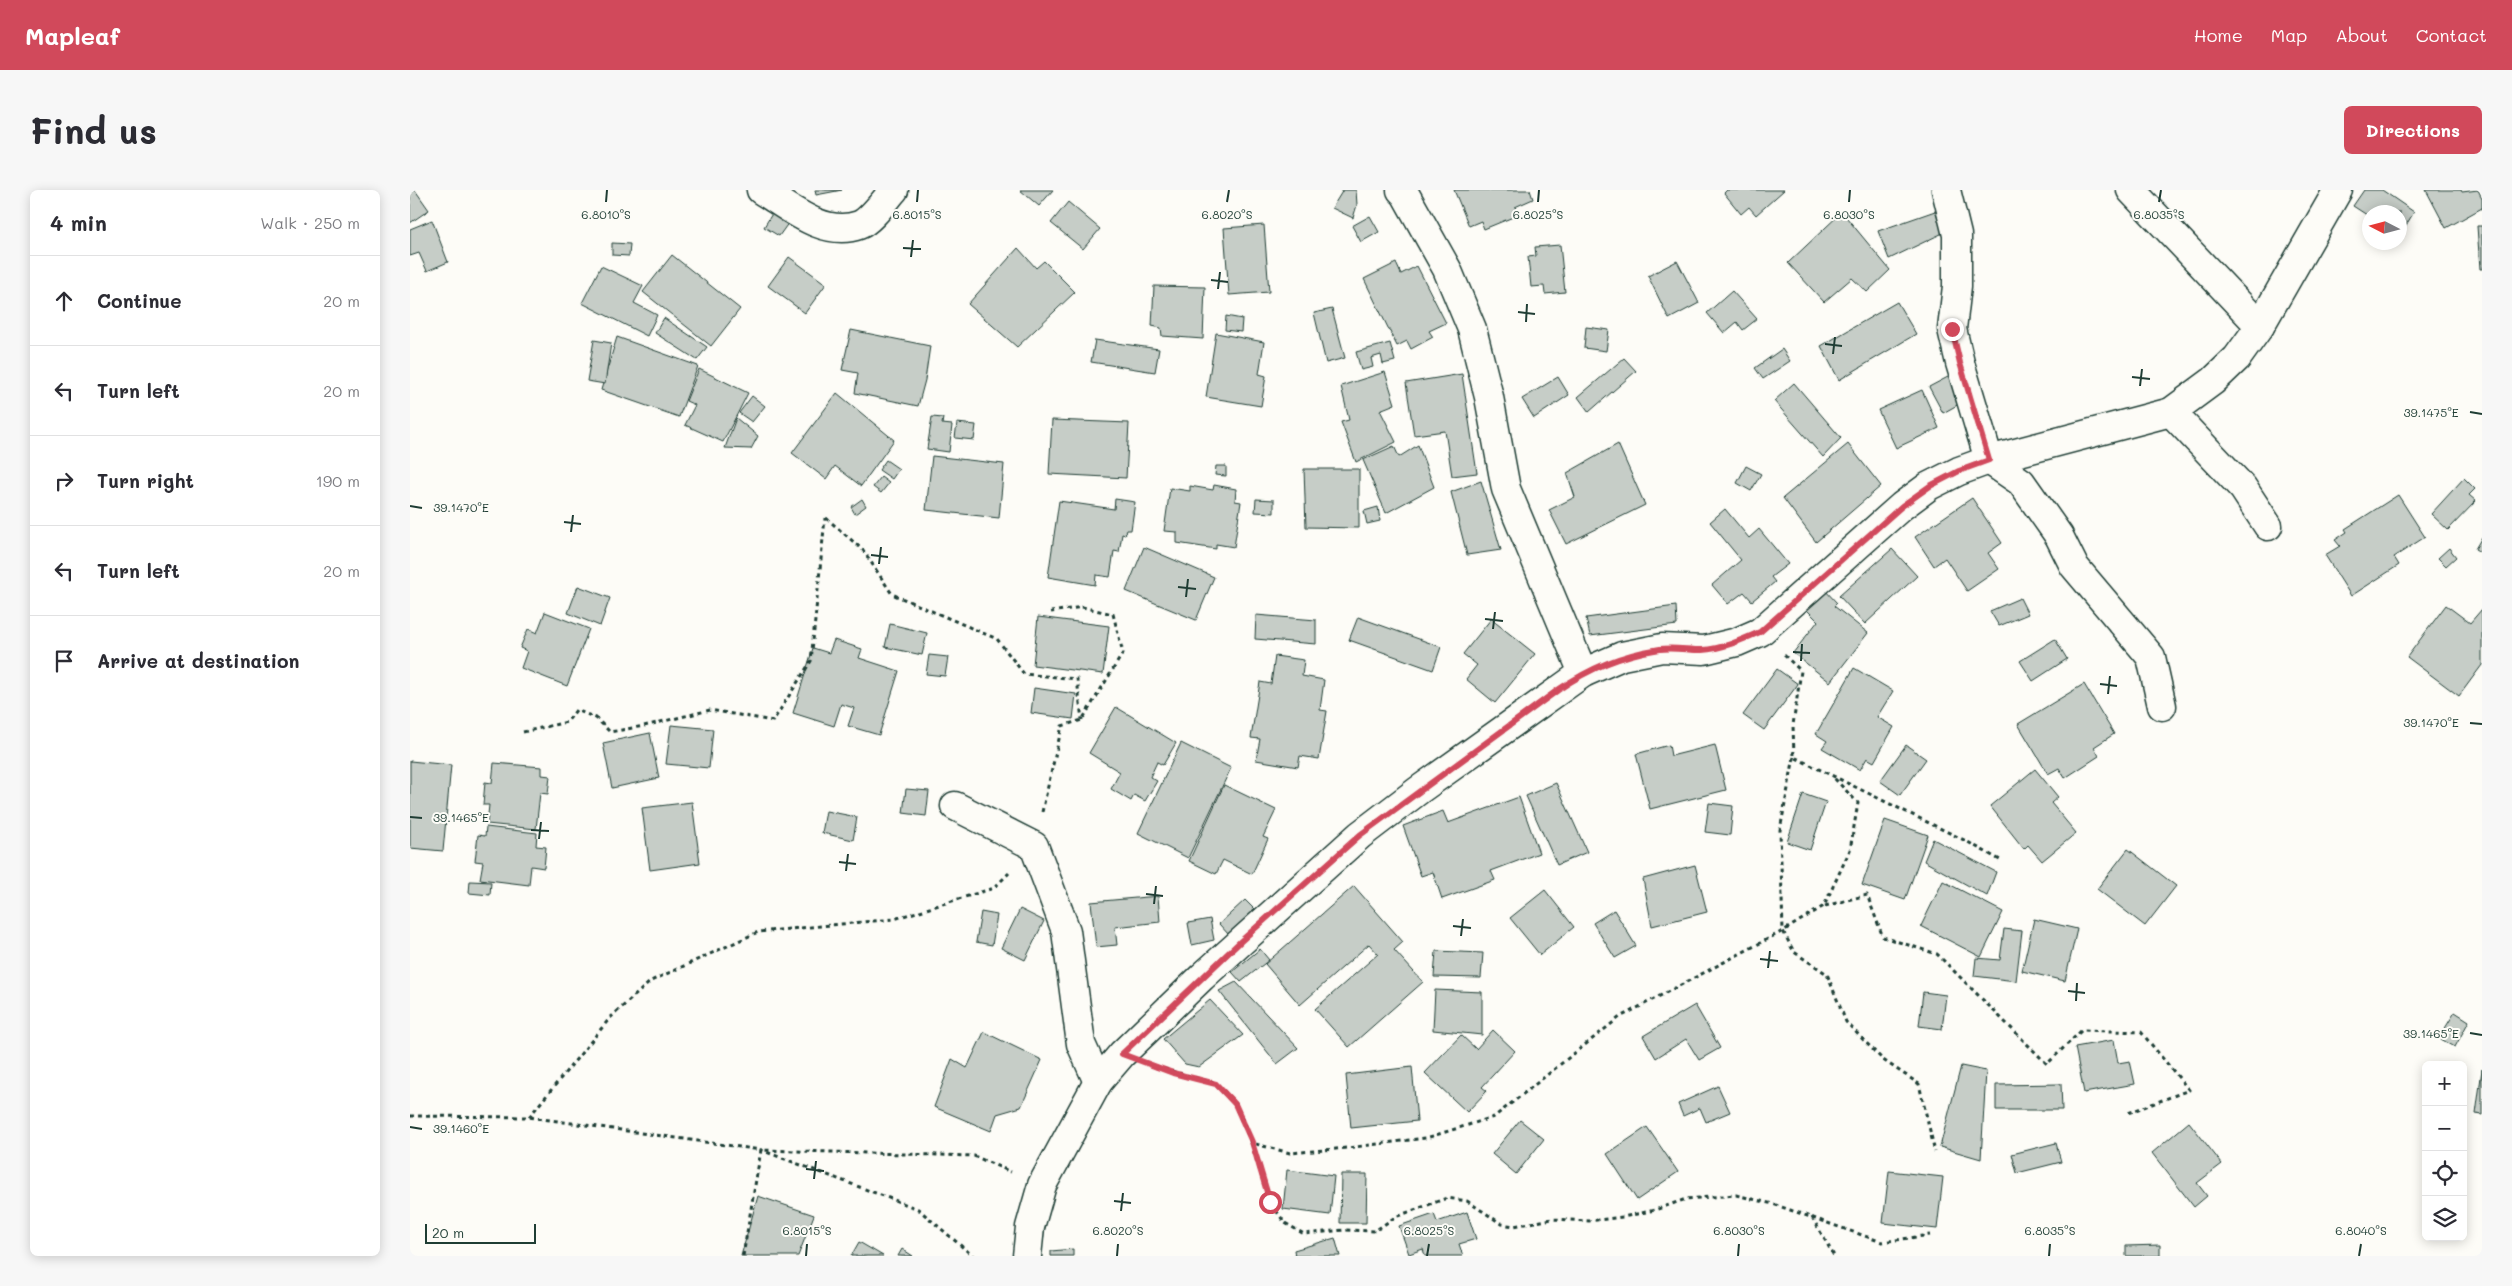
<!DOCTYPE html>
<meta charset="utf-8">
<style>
body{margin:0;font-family:Mali,sans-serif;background:#f7f7f7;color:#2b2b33}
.controls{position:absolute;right:15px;bottom:15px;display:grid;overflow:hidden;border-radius:8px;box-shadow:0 2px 12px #0003}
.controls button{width:45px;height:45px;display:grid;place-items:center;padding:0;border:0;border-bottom:1px solid #e1e1e2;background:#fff;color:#2b2b33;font:25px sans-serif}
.compass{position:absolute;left:1952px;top:15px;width:45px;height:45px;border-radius:50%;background:#fff;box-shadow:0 2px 12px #0003;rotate:276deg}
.scale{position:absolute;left:15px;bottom:12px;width:111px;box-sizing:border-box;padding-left:5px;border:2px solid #1f3d34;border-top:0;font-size:14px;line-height:18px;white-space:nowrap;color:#1f3d34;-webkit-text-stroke:4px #fdfcf7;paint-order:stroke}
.stop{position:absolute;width:15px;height:15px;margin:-11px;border:4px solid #d1495b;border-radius:50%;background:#fff}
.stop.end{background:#d1495b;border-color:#fff;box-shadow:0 1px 5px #0008}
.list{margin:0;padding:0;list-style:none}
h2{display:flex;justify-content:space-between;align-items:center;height:65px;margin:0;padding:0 20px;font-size:21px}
h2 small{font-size:16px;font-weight:400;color:#7c7c81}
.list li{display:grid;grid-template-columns:32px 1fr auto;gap:15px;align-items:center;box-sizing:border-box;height:90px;padding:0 20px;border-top:1px solid #e1e1e2}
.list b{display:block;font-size:19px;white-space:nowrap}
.list em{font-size:16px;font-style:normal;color:#7c7c81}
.icon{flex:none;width:28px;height:28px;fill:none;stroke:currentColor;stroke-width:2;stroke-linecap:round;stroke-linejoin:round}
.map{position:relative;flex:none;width:2072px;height:1066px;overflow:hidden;border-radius:8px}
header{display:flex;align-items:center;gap:30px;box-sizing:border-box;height:70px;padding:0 25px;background:#d1495b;color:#fff}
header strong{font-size:24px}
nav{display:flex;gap:28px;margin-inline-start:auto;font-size:18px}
.intro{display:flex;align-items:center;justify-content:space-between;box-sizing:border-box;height:120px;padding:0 30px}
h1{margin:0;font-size:35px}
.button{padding:12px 22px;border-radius:8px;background:#d1495b;color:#fff;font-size:18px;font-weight:700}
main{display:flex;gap:30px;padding:0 30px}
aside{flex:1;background:#fff;border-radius:8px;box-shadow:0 2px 12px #0003}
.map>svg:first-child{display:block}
.building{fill:#c6cdc7;stroke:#1f3d34}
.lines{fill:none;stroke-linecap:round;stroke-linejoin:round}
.street-casing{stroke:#1f3d34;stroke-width:31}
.path{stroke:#1f3d34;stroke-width:3;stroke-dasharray:4 4;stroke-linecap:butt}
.street{stroke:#fdfcf7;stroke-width:28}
.route{stroke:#d1495b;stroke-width:6}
.ticks{fill:none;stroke:#1f3d34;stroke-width:2}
.ticks-label{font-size:12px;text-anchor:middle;fill:#1f3d34;stroke:#fdfcf7;stroke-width:4;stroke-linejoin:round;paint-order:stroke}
</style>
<header>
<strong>Mapleaf</strong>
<nav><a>Home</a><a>Map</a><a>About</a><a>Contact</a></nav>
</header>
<div class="intro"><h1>Find us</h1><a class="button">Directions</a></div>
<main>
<aside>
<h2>4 min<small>Walk · 250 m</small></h2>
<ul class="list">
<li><svg class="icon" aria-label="ahead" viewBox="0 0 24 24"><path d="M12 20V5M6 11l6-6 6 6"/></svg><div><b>Continue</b></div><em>20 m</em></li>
<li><svg class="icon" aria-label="left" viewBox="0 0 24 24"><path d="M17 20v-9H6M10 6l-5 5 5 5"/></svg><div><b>Turn left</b></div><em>20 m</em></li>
<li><svg class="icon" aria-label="right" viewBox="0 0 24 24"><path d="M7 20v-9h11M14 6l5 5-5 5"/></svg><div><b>Turn right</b></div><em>190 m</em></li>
<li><svg class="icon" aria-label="left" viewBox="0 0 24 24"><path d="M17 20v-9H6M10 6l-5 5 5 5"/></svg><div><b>Turn left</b></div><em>20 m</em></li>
<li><svg class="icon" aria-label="arrive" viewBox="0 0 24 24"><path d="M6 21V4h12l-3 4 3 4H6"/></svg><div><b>Arrive at destination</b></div></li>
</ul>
</aside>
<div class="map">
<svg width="2072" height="1066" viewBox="0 0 2072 1066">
<rect width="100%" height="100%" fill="#fdfcf7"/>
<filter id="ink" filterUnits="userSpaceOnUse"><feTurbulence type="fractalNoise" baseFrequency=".02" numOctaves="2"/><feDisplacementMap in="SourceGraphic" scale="10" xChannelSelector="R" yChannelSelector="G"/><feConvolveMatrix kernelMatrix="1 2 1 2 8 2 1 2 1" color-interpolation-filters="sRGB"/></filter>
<g filter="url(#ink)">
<g class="building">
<path d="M5,0l14,20 -19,13v-32z"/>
<path d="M405,0h27l-26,5z"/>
<path d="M610,0h33l-14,16z"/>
<path d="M933,0h13l1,15 -4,13 -21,-10z"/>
<path d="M1044,0h76l3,9 -18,8 3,8 -34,14 -3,-8 -12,5z"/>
<path d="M1317,0h57l-28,25 -7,-8 -8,7 -17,-21z"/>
<path d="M1954,0h18l32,22 -14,23v-23h-30v5l-17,-11z"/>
<path d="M2016,0h35l1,2 16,-2 4,8v10l-36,20z"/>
<path d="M658,12l32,27 -17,20 -32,-26z"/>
<path d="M1525,21l10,21 -56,27 -11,-28z"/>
<path d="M363,22l16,10 -10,14 -15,-9z"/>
<path d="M1432,22l48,58 -23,22 -15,-14 -28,24 -36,-39z"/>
<path d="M960,26l9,16 -18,10 -9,-16z"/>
<path d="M22,30l16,42 -21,9 -8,-18 -9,3v-27z"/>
<path d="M854,35l5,67 -40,3 -5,-67z"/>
<path d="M2067,36h5v43h-2z"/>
<path d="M202,53l18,1 -1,12 -17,-1z"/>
<path d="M1150,55l5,47 -20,2 -1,-8 -13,1 -3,-30 8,-1 -1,-9z"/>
<path d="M608,58l18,20 8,-7 31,31 -58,55 -49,-43z"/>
<path d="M262,65l68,54 -29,37 -68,-54z"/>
<path d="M379,67l37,27 -21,29 -37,-27z"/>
<path d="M1267,71l22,42 -30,16 -21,-43z"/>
<path d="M986,73l5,11 16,-8 29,57 -17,8 4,6 -22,12 -4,-8 -10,5 -33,-67z"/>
<path d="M191,76l42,20 -9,17 23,12 -10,21 -65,-33z"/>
<path d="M744,96l51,1 -2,52 -41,-3 -1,-8 -9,-2z"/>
<path d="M1322,101l25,28 -14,11 -6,-8 -13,11 -17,-20z"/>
<path d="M1487,112l19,32 -77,46 -18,-34z"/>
<path d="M922,119l13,49 -19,5 -12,-50z"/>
<path d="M816,126l16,3 -1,13 -16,-2z"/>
<path d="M254,128l43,29 -10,13 -42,-27z"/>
<path d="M1176,137l23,3 -3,21 -22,-3z"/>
<path d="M441,140l79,16 -5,34 -7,26 -63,-13 3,-20 -16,-3z"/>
<path d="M806,143l48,9 -5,32 7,2 -5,30 -55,-9z"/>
<path d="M207,147l81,29 -19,51 -78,-27z"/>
<path d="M184,150l17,3 -6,41 -18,-3z"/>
<path d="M685,150l64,9 -4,23 -64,-10z"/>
<path d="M980,153l5,18 -12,3 -2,-9 -10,3 2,9 -12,3 -5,-18z"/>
<path d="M1372,159l8,12 -27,18 -8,-11z"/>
<path d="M1214,168l12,13 -47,41 -11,-15z"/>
<path d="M289,179l49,24 -25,49 -38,-17 10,-20 -9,-4z"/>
<path d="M1553,179l14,25 -34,19 -14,-26z"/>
<path d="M975,182l10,32 -15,6 16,32 -40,20 -15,-40 8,-2 -8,-34z"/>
<path d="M1052,184l15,99 -25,3 -7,-45 -31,4 -8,-52z"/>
<path d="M1148,187l11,18 -35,23 -12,-19z"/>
<path d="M1384,193l47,55 -18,19 -49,-56z"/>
<path d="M1512,200l17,38 -43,20 -18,-38z"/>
<path d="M427,203l57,47 -33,46 -26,-20 -9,13 -34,-26z"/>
<path d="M342,206l13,10 -13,16 -13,-9z"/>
<path d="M522,227l11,1 -1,6 10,1 -3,27 -22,-3z"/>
<path d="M326,228l22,18 -7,13 -26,-1z"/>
<path d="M642,230l77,3 -3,55 -77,-4z"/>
<path d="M547,233l19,2 -2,15 -19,-2z"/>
<path d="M1208,254l27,61 -79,39 -17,-34 26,-13 -8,-24z"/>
<path d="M1438,254l33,42 -65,56 -33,-44z"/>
<path d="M1008,255l16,42 -48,26 -23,-53 31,-14 5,11z"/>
<path d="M522,266l72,8 -5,54 -73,-8z"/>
<path d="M476,270l13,9 -7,10 -13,-9z"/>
<path d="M806,276h10v10l-11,-1z"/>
<path d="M1336,276l15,8 -10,17 -14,-8z"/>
<path d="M894,279h55v59l-53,-1z"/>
<path d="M471,287l8,6 -8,10 -8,-6z"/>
<path d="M2054,288l11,11 -6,6 7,6 -28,29 -17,-16z"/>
<path d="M1071,291l20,69 -34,5 -16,-63z"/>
<path d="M804,295l22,4 -1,12 6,1 -7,45 -18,-3v5l-39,-6v-11l-13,-1 6,-43 20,3v-5l23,4z"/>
<path d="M1988,305l27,42 -31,20 5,8 -48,31 -26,-41 15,-9 -5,-6 12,-8 -2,-3z"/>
<path d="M1562,308l30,45 -14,10 11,16 -32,22 -22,-33 -11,8 -19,-29z"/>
<path d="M452,309l4,7 -11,8 -4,-7z"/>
<path d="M705,309l20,3 -4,28h-4l-2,5 -3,-1 -3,18 -5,-1 -4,26 -14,-2 -1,10 -47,-8 11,-76 55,8z"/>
<path d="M846,309l18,1v13l-19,-1z"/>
<path d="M968,317l2,14 -13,3 -3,-13z"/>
<path d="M1315,319l24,29 10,-9 29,35 -17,13 4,5 -23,19 -8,-9 -16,12 -16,-19 29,-25 -31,-38z"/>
<path d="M2072,347v16l-7,-4z"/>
<path d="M734,357l70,30 -18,43 -70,-29z"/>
<path d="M2039,358l7,9 -10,9 -8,-8z"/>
<path d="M1482,359l25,27 -52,48 -26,-28z"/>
<path d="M168,396l32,12 -10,28 -32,-13z"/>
<path d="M1414,399l13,14 -3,3 34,27 -38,49 -37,-29 25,-32 -13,-13z"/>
<path d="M1610,408l8,16 -29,12 -9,-15z"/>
<path d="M2036,415l24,18 12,-14v56l-23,31 -52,-39z"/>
<path d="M1266,416l1,19 -87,11 -4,-18z"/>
<path d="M135,422l44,17 -22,57 -46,-18 6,-17 -7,-3 8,-19 9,4z"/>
<path d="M846,425l60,5v24l-61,-5z"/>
<path d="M628,427l71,9 -6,48 -70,-9z"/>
<path d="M948,427l83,30 -8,23 -84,-30z"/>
<path d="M1081,429l44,35 -40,49 -29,-24 11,-14 -14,-11z"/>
<path d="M480,434l37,9 -5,22 -37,-8z"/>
<path d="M1645,449l12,20 -34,22 -13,-20z"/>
<path d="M424,450l28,9 -3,9 40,13 -20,64 -31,-9 6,-18 -13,-4 -7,22 -41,-13 20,-65 16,5z"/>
<path d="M519,465l19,2 -3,19 -19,-2z"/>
<path d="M865,466l29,4 -2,16 22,4 -4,30 7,1 -8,48 -19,-3 -2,11 -42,-7 4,-21 -9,-1 9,-56 11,2z"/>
<path d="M1444,478l39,23 -16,26 17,10 -20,35 -7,-4 -7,12 -38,-22 5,-7 -11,-7z"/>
<path d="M1367,479l21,15 -34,46 -21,-15z"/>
<path d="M1674,494l30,50 -20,13 5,9 -34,22 -6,-10 -11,6 -30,-50z"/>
<path d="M624,498l42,6 -3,25 -42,-6z"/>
<path d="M706,517l60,36 -13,22 -6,-3 -7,15 7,4 -12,20 -11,-6 -3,6 -20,-12 9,-17 -31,-19z"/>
<path d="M261,535l42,4 -4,39 -43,-4z"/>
<path d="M240,543l9,45 -47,10 -9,-45z"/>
<path d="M771,553l50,25 -43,90 -50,-25z"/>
<path d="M1259,555l2,11 44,-11 11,45 -76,19 -14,-55z"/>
<path d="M1496,555l20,14 -26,36 -20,-14z"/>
<path d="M0,571l41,4 -8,86 -33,-3z"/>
<path d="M84,573l48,4v8l8,1 -2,18 -8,-1 -4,36 -49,-5 2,-19h-6l2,-23 7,1z"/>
<path d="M1625,579l23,28 -7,6 25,30 -34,28 -14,-16 -4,4 -34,-43z"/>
<path d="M1146,593l31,69 -30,13 -31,-69z"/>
<path d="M814,595l52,25 -13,27 5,2 -16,35 -29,-14 -7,14 -27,-13z"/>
<path d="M496,599l23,2 -3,25 -23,-3z"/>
<path d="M1393,604l23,8 -16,48 -23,-8z"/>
<path d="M1109,607l20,56 -48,18 4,9 -53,19 -9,-27 -12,4 -18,-50 40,-15 5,12z"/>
<path d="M282,612l8,61 -50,7 -8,-62z"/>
<path d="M1299,613l24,3 -3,29 -25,-3z"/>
<path d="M416,621l31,6 -4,23 -31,-7z"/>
<path d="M1475,630l43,15 -23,65 -43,-15z"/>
<path d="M76,637l51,6 -1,13 10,1 -2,21 -13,-2 -2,19 -49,-6 3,-17 -8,-1 3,-26 7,1z"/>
<path d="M1523,649l63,33 -9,24 -63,-35z"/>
<path d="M1718,659l48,37 -31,40 -48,-37z"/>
<path d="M1285,675l12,47 -55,14 -9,-47z"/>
<path d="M60,691l21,1 -1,13 -21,-2z"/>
<path d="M1533,691l60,31 -22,45 -60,-31z"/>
<path d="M944,696l49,56 -9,8 29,32 -74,65 -34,-38 63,-55 -9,-10 -69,61 -35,-41z"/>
<path d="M1135,700l29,37 -34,28 -30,-37z"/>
<path d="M748,706l2,26 -45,5 2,18 -21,2 -5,-45z"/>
<path d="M835,710l11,11 -27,24 -10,-11z"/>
<path d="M610,719l24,12 -19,39 -24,-12z"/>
<path d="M1204,720l22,36 -21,12 -22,-35z"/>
<path d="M571,722l16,3 -5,30 -16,-3z"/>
<path d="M800,729l4,21 -22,5 -4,-22z"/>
<path d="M1624,729l43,10 -12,52 -43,-10z"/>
<path d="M1594,739l18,2 -6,50 -42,-5 2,-18 24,2z"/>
<path d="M850,759l9,11 -28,22 -9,-10z"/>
<path d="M1026,761l47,2 -2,25 -47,-1z"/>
<path d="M826,792l62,66 -21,16 -58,-73z"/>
<path d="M1025,800l47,2v43l-49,-5z"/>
<path d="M1513,802l23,3 -4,34 -23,-3z"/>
<path d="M800,810l33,35 -44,32 -14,-3 -22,-25z"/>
<path d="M1285,815l25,43 -21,12 -13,-21 -30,19 -13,-22z"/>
<path d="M2045,822l14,9 -14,26 -16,-9z"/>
<path d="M1083,840l22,21 -33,36 5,4 -20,21 -42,-39 36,-38 15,14z"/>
<path d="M574,842l58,28 -21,47 -24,7 -6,17 -57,-24 18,-48 15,9z"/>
<path d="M1704,850l4,23 12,-2 5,23 -51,9 -9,-46z"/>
<path d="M1551,876l25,5 -5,88 -41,-12z"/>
<path d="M1002,877l5,54 -66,7 -5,-53z"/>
<path d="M2072,879v46l-6,-1z"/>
<path d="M1651,894l1,26h-66v-25z"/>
<path d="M1308,896l12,26 -24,10 -6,-14 -17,8 -5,-12z"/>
<path d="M1110,930l24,19 -28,35 -24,-20z"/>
<path d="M1779,932l33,42 -25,19 10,13 -13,11 -42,-54z"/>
<path d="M1237,937l31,45 -41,28 -30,-46z"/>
<path d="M1646,953l5,19 -44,11 -5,-19z"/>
<path d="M877,980l47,6 -4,39 -47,-6z"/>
<path d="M1479,981l54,6 -6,52 -54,-6z"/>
<path d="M931,984h26l-1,49h-26z"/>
<path d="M348,1006l56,19 -16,41h-57z"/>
<path d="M1057,1022l9,27 -17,5 4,12h-38l-2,-7 -14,5 -10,-28 35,-12 3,8z"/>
<path d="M925,1048l5,18h-45l-1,-6z"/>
<path d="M449,1052l24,14h-32z"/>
<path d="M1750,1055v11h-34v-10z"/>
<path d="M492,1059l11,7h-15z"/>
<path d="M663,1059v7h-22v-5z"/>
</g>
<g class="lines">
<defs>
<g id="street">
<path d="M351,0c28,17 63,48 98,35 11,-4 27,-26 35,-35"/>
<path d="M991,0l4,4 42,75 25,60 17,68 17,92 77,184"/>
<path d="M1536,0l11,45v51l-5,43 8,34 29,97 32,22 38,54 15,30 77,91 11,49"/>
<path d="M1721,0l129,136"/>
<path d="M1761,222l72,76 25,38"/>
<path d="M545,616l79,40 32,85 15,113 17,38"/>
<path d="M617,1066l3,-29 12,-42 56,-103 24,-28 80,-77 158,-142 59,-45 164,-117 39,-17 40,-8 42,2 33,-8 23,-10 142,-126 27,-20 30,-15 30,-11 182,-48 42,-31 24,-23 23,-32 78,-136"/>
</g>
</defs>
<use href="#street" class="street-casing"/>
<g class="path">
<path d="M416,328l37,32 29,44 105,45 27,35 53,5 5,41"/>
<path d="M1374,465l17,16 -8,54 1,32 172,84 34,19"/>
<path d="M113,542l44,-10 9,-12 20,8 14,14 34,-6 66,-16 63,11 38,-60 14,-143"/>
<path d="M1384,567l-14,73 3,101 11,21 33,22 19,48 37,38 36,24 16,68"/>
<path d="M632,622l20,-86 20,-6 41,-67 -10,-39 -31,-7 -31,5"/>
<path d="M1415,716l42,-11 16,42 54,17 110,110 35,-34 59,2 48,58 -61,23"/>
<path d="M746,877l60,17 19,20 17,39 38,10 57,-5 79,-10 68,-21 126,-100 163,-86 41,-25 26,-56 8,-47 -24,-25"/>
<path d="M0,926l119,1 232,33 157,59 55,47"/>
<path d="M119,927l81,-99 41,-37 107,-49 136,-13 100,-31 15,-15"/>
<path d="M842,953l18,59 15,21 19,11 40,-4 31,1 20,-14 52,-19 20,3 35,23 12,2 38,-7 37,2 34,-4 32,-7 31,-11 50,-4 37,9 109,38 48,-7"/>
<path d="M1402,1027l22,39"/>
<path d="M333,1066l18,-106 213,6 37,16"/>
</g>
<use href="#street" class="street"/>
</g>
</g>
<g class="lines" filter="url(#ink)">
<path class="route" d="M860,1012l-18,-60 -17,-38 -19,-20 -43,-11 -51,-19 119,-113 119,-106 198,-145c32,-22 63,-35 102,-41 13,-2 28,1 42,1 20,-1 40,-10 58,-18l142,-126 28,-20 29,-15 30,-11 -29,-97 -8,-34"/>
</g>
<path class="ticks" d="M196,12l1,-12M507,12l1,-12M817,12l2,-12M1128,12l1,-12M1439,12l1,-12M1749,12l2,-12M493,58l18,1M501,67l2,-17M801,90l17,2M808,99l2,-17M1108,122l17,2M1116,132l1,-18M1415,154l17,2M1423,164l2,-17M1722,187l18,2M1730,196l2,-17M2060,222l12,2M0,316l12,2M154,332l17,2M161,342l2,-17M461,365l17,2M469,374l2,-17M768,397l18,2M776,407l2,-18M1075,429l18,2M1083,439l2,-17M1383,462l17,1M1391,471l1,-17M1690,494l17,2M1698,504l2,-18M2060,533l12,1M0,627l12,1M121,640l18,1M129,649l2,-17M429,672l17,2M436,681l2,-17M736,704l17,2M744,714l2,-18M1043,736l18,2M1051,746l2,-17M1350,769l18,2M1358,778l2,-17M1658,801l17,2M1666,811l1,-18M2060,843l12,2M0,937l12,2M396,979l18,2M404,989l2,-18M704,1011l17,2M711,1021l2,-18M396,1066l1,-12M707,1066l1,-12M1017,1066l2,-12M1328,1066l1,-12M1639,1066l1,-12M1949,1066l2,-12"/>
<g class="ticks-label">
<text x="196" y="29">6.8010°S</text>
<text x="507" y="29">6.8015°S</text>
<text x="817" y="29">6.8020°S</text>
<text x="1128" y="29">6.8025°S</text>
<text x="1439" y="29">6.8030°S</text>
<text x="1749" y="29">6.8035°S</text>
<text x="2021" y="227">39.1475°E</text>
<text x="51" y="322">39.1470°E</text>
<text x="2021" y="537">39.1470°E</text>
<text x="51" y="632">39.1465°E</text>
<text x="2021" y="848">39.1465°E</text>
<text x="51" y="943">39.1460°E</text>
<text x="397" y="1045">6.8015°S</text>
<text x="708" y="1045">6.8020°S</text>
<text x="1019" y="1045">6.8025°S</text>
<text x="1329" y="1045">6.8030°S</text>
<text x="1640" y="1045">6.8035°S</text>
<text x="1951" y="1045">6.8040°S</text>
</g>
</svg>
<div class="controls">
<button>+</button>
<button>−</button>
<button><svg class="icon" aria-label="locate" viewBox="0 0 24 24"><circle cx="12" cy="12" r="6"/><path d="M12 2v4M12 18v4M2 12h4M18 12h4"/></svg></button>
<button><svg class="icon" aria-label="layers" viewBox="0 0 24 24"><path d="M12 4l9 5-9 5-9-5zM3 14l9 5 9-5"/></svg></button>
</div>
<svg class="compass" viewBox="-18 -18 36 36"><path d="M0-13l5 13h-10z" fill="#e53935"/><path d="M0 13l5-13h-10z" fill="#7c7c81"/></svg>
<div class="scale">20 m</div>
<div class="stop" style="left:860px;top:1012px"></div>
<div class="stop end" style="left:1542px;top:139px"></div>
</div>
</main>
